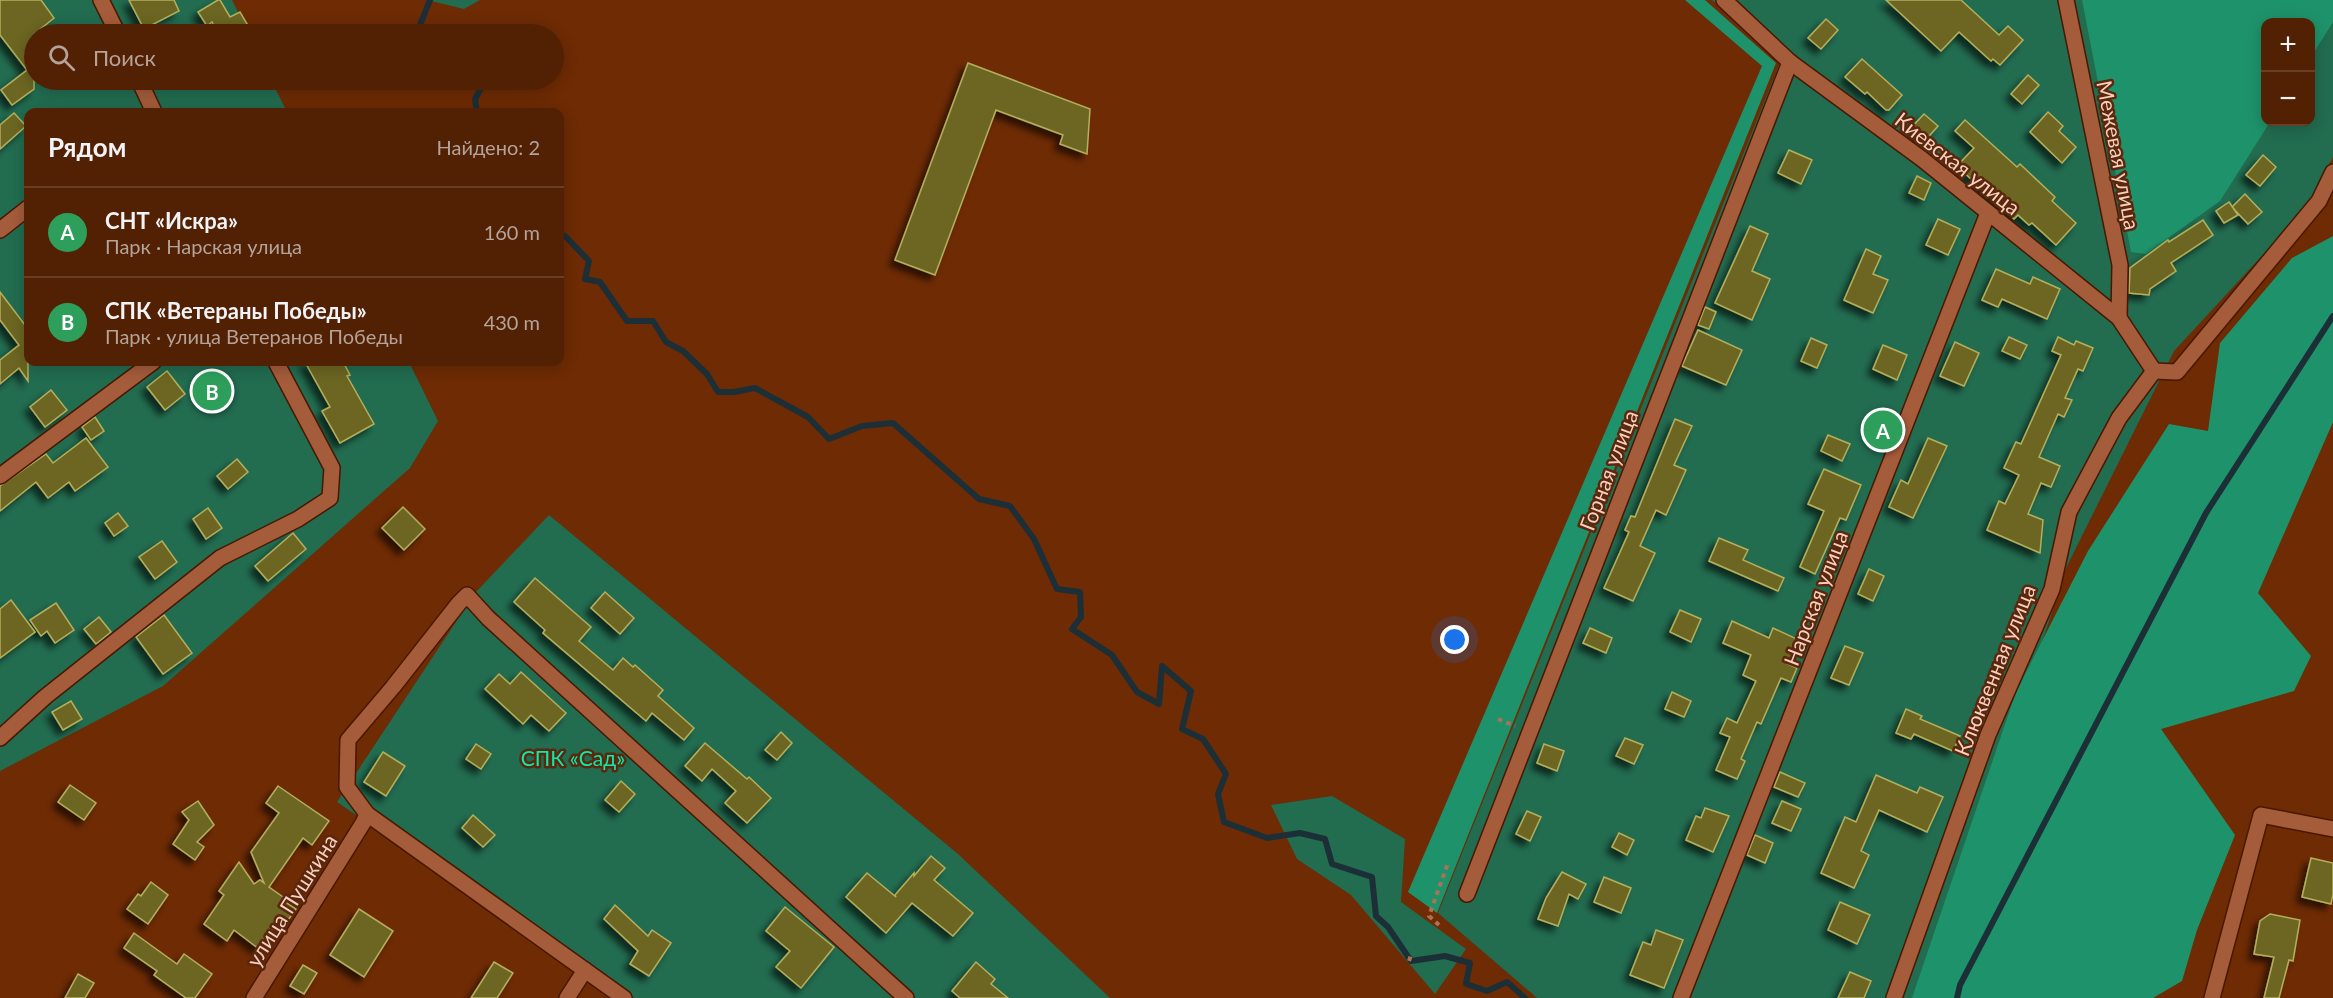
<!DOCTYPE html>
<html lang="ru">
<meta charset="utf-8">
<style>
body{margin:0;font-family:Lato,sans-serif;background:#58280d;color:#f1f3f6}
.controls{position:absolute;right:18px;top:18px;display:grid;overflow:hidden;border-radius:12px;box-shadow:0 3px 15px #0003}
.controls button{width:54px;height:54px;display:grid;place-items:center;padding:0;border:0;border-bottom:2px solid #683e25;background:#522003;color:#f1f3f6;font:30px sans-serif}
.you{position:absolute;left:1455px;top:640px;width:21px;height:21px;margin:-15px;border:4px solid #fff;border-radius:50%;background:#1a73e8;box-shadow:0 0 0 9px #1a73e833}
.badge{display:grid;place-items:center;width:39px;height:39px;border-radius:50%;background:#bca0f2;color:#fff;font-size:20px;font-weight:700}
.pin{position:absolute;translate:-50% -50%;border:3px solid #fff;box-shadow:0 2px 6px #0006}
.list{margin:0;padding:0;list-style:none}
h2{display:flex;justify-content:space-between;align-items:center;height:78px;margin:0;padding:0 24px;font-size:26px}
h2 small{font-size:20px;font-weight:400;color:#b5a39a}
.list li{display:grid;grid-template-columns:39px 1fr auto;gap:18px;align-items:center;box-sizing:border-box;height:90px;padding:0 24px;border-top:2px solid #683e25}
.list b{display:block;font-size:22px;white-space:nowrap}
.list p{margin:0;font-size:20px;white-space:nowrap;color:#b5a39a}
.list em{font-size:20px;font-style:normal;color:#b5a39a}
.icon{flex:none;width:33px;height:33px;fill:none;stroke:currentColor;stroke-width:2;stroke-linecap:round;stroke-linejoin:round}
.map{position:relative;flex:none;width:2333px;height:998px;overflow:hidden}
.search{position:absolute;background:#522003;box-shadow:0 3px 15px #0003;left:24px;top:24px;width:540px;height:66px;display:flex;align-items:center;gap:15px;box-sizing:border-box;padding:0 21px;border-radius:33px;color:#b5a39a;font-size:22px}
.panel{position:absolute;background:#522003;box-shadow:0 3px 15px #0003;left:24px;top:108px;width:540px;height:258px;border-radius:12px}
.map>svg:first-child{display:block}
.green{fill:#226c50;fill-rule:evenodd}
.forest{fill:#1e936b}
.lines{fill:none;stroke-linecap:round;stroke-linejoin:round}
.stream{stroke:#1c2f37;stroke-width:6}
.building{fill:#6c6624;stroke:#b5af5c;stroke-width:1.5;filter:url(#shadow)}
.minor-casing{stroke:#491700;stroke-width:18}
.path{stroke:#ab7355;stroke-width:4;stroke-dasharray:4.5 4.5;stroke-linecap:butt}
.minor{stroke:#a55c3b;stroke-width:15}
.labels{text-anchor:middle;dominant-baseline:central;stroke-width:5;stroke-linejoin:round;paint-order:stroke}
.street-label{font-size:21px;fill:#f9d0be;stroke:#5b270d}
.park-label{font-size:21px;fill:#09ecab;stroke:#5b270d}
</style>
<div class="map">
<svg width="2333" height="998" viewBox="0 0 2333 998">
<defs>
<filter id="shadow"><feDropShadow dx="-5.5" dy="5.5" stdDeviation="3" flood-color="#0009"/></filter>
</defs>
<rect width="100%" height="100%" fill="#6e2b04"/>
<g class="green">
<path d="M0,0h232l17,34h-215v46h237l16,32h-259v250h381l29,59 -28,47 -247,218 -163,85z"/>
<path d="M427,0h53l-16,9z"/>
<path d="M1712,0h621v157l-25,49 -134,145 -108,217 -137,430h-392l-99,-85 343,-853zM2266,22h44v100h-44z"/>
<path d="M549,515l409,339 152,144h-488l-285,-196 138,-209z"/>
<path d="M1332,796l73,43 -4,63 65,47 -31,45 -84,-99 -54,-36 -26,-54z"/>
</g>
<g class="forest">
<path d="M1685,0h20l71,63 -339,850 -29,-21 354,-826z"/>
<path d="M2082,0h251v22l-22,35 -1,-35h-44v100h4l-50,79 -74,53 -15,-2z"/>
<path d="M2333,236v186l-75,171 53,63 -17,35 -133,38 74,106 -38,95 -15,51 -29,17h-241l104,-306 72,-141 81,-127 39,7 12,-88 72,-85z"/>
</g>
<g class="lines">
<g class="stream">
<path d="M423,34l-3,-9 10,-25"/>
<path d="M477,112l-2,-13 11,-19"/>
<path d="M560,236h5l24,25 -4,18 15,3 27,39h26l13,21 17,9 24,23 11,18h16l21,-4 53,29 21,22 33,-13 31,-3 86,76 31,7 24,33 23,50 23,3 1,25 -9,12 40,26 25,37 22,12 3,-38 29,25 -9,38 21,10 23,35 -8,20 6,28 43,16 33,-5 25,6 7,25 40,13 4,39 12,11 23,34 34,-5 25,7 -4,21 21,7 20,-9 18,16"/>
<path d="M1957,998l3,-13 246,-472 127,-197"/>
</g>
</g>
<g class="building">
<path d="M0,0h41l13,18 -20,16v55l-22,16 -11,-15 26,-20 -27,-35z"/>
<path d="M129,0h45l5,11 -35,18z"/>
<path d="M218,0h2l10,17 10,-5 13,22h-53l14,-8 -2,-4 -5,4 -9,-14z"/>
<path d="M1886,0h75l38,35 9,-9 15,14 -23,25 -7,-6 -2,2 -32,-29 -18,19z"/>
<path d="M1826,19l12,11 -17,19 -13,-11z"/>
<path d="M1862,59l40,36 -13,15h-3l-19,-18 -2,2 -20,-17z"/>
<path d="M968,63l122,46 -3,45 -27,-10 3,-9 -67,-25 -61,165 -40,-15z"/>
<path d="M2028,75l11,10 -17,19 -11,-10z"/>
<path d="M2048,112l15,14 -4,5 17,16 -14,16 -32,-31z"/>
<path d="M14,113l12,13 -26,23v-24z"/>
<path d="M1924,114l14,12 -14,16 -14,-13z"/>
<path d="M1965,120l52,47 3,-3 35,33 -3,4 24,22 -20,22 -24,-22 -3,2 -11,-10 -4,4 -57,-53 17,-18 -19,-17z"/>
<path d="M1789,150l23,10 -11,24 -23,-11z"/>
<path d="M2263,155l13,12 -16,19 -14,-11z"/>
<path d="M1917,176l14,7 -7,17 -15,-7z"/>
<path d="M2245,194l17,18 -14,12 -16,-17z"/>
<path d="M2229,202l9,13 -14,8 -8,-12z"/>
<path d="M1938,219l22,10 -12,26 -22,-10z"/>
<path d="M2203,220l10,15 -42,28 5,8 -26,18 -1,6 -20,-2 1,-25 38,-28 1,2z"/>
<path d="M1750,226l18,8 -16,37 18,8 -18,41 -37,-17z"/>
<path d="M1866,249l15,7 -8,18 15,6 -15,33 -29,-13z"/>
<path d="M1996,269l34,15 3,-7 27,12 -13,30 -45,-20 -4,8 -16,-7z"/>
<path d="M0,292l28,37v52l-9,-13 -19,16v-24l19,-15 -19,-25z"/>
<path d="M1705,307l11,5 -7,17 -11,-4z"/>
<path d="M1698,330l44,20 -16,35 -44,-19z"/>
<path d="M2009,337l18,8 -7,14 -18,-8z"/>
<path d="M2058,337l16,8 2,-4 17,7 -10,23 -5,-2 -13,29 7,2 -8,17 -6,-3 -19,43 21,9 -9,21 -10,-4 -13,31 15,6 -3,33 -53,-23 12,-29 6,3 14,-29 -15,-7 12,-26 5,2 40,-89 -9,-4z"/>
<path d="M1811,338l16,7 -10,23 -16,-7z"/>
<path d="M1955,342l24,11 -15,33 -24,-10z"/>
<path d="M1883,345l24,10 -10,25 -24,-11z"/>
<path d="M305,362h38l7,13 -3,1 27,48 -34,19 -18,-32 8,-4z"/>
<path d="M167,371l18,23 -20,16 -18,-23z"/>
<path d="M51,390l16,20 -22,17 -15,-20z"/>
<path d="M95,417l9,14 -13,9 -9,-13z"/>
<path d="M1675,419l17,7 -18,39 12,5 -20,45 -10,-5 -16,36 15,7 -22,48 -29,-13 25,-56 -4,-2 6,-14 4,1z"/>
<path d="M1828,435l22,9 -8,17 -21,-10z"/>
<path d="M86,438l22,29 -33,24 -6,-9 -21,16 -12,-16 -36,29v-25l46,-32 7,9z"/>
<path d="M1928,438l19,8 -34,72 -24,-11 12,-27 7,4z"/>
<path d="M237,459l11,13 -20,17 -11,-13z"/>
<path d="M1824,469l37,16 -15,35 -6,-2 -25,56 -15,-7 24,-56 -16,-7z"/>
<path d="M403,507l22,22 -21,21 -22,-22z"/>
<path d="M208,508l14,20 -16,11 -13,-20z"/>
<path d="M118,513l10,13 -14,10 -9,-13z"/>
<path d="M293,533l13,16 -38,32 -13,-15z"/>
<path d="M1719,538l29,12 -5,10 41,18 -6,13 -69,-30z"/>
<path d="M162,541l15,21 -22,17 -16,-22z"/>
<path d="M1869,569l15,7 -11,25 -15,-7z"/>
<path d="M535,578l56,49 -12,14 34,29 10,-12 10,9 2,-2 28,25 -5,6 36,32 -10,12 -32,-27 -6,8 -103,-88 2,-3 -31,-28z"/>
<path d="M605,592l29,26 -14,16 -29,-26z"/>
<path d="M11,600l24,32 -35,26v-49z"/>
<path d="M56,603l18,27 -19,13 -8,-12 -6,5 -11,-16z"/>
<path d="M1680,610l21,9 -10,23 -21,-10z"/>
<path d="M164,615l28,38 -29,21 -27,-37z"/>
<path d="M99,617l12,15 -15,12 -12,-15z"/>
<path d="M1732,621l37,17 4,-10 26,12 -11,24 9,4 -6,14 -10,-4 -20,46 -4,-2 -16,37 4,2 -8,18 -21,-9 14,-33 -10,-4 7,-15 10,5 19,-42 -13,-6 8,-20 -28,-12z"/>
<path d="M1590,628l22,10 -6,15 -23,-10z"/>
<path d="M1845,646l18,7 -14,32 -18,-7z"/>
<path d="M521,672l45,41 -17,18 -18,-16 -8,9 -38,-35 14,-15 11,10z"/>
<path d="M1672,692l19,9 -7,16 -19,-8z"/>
<path d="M71,701l11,18 -19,11 -11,-18z"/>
<path d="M1906,709l16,7 -2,3 40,17 -7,15 -39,-17 -3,5 -15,-6z"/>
<path d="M781,732l11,11 -15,17 -12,-10z"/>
<path d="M1625,738l18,7 -9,19 -18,-8z"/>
<path d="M705,743l42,36 2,-2 22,21 -24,25 -22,-20 11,-12 -24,-22 -10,12 -17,-15z"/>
<path d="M476,744l15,10 -10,15 -15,-10z"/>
<path d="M1544,744l20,7 -7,20 -20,-8z"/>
<path d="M383,752l22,14 -19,30 -22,-14z"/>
<path d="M1780,772l25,11 -7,14 -24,-10z"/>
<path d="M1876,775l41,18 3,-6 23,10 -16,35 -48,-22 -18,41 8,4 -15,33 -33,-15 24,-56 11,5z"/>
<path d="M621,781l14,13 -16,18 -14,-12z"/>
<path d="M70,785l26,18 -12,17 -26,-18z"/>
<path d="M278,786l51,35 -17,24 -9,-7 -34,49 17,12 -2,2 12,8 -10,14 -6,-4 -21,30 -25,-19 -7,11 -23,-17 20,-29 -5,-4 20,-29 15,22 6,-4 4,3 -13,-31 28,-39 -13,-10z"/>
<path d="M198,801l16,24 -17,17 7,5 -9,13 -22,-16 16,-24 -7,-8z"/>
<path d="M1782,801l19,8 -10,22 -19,-8z"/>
<path d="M1705,808l24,8 -16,36 -27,-12 10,-24 5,2z"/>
<path d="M1527,811l14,6 -11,24 -14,-7z"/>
<path d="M473,815l22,20 -12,12 -21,-19z"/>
<path d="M1619,833l15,7 -7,15 -15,-8z"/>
<path d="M1755,835l18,8 -8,20 -18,-8z"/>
<path d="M931,856l14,12 -11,12 39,33 -20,23 -41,-33 -26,30 -40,-36 21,-24 29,24 -1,-2 19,-22v3z"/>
<path d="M2311,858l22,5v31l-2,10 -29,-7z"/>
<path d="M1562,872l24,12 -8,15 -9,-5 -11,32 -20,-7 8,-21z"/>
<path d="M1604,877l27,11 -10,25 -27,-11z"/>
<path d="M151,882l17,13 -20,29 -21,-15 11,-15 3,2z"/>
<path d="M1840,902l30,13 -13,29 -29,-14z"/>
<path d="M615,905l33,31 4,-6 19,13 -22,33 -19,-12 8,-13 -34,-32z"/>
<path d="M785,907l49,40 -33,41 -25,-21 14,-16 -24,-20z"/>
<path d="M359,909l34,22 -29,46 -34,-22z"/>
<path d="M2270,914l30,6 -7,41 -4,-1 -10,38h-15l10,-41 -20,-3 6,-33z"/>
<path d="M1656,930l27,10 -19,48 -34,-13 13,-33 8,3z"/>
<path d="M134,933l43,31 7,-10 28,20 -17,24h-9l-32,-23 3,-4 -33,-23z"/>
<path d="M494,962l19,11 -16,25h-26z"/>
<path d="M976,962l19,17 -4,5 17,14h-48l-8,-7z"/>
<path d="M303,965l14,8 -13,21 -14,-8z"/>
<path d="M1850,972l21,9 -7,17h-26z"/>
<path d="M78,974l16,9 -9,15h-20z"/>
</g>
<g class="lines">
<defs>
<g id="minor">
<path d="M101,0l17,34"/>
<path d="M1724,0l66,62 132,97 197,159 35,53"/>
<path d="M2066,0l54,265 -1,53"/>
<path d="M139,80l15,32"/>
<path d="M0,230l28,-22"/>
<path d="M2154,371l23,1 142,-171 14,-29"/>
<path d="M0,476l153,-114"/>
<path d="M0,738l45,-41 175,-139 78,-39 32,-21 2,-30 -56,-106"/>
<path d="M367,814l-20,-27 1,-47 45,-53 66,-84 8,-8 21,23 418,380"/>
<path d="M1467,894l323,-832"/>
<path d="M254,998l109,-175 4,-9 257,184"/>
<path d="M567,998l18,-28"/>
<path d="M1681,998l307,-785"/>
<path d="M1894,998l94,-263 64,-146 17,-77 50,-94 35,-47"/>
<path d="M2212,998l49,-183 72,14"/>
</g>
</defs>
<use href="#minor" class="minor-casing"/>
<g class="path">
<path d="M1498,719l17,7"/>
<path d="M1439,925l-10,-9 19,-53"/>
<path d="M1409,961l2,-6"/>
</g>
<use href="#minor" class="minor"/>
</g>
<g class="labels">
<g class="street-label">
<text transform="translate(2119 155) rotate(79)">Межевая улица</text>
<text transform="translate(1958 163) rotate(38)">Киевская улица</text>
<text transform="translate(1608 470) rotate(-69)">Горная улица</text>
<text transform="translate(1815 598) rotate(-69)">Нарская улица</text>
<text transform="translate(1994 670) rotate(-68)">Клюквенная улица</text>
<text transform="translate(291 900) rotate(-58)">улица Пушкина</text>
</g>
<g class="park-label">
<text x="573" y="757">СПК «Сад»</text>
</g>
</g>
</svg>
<div class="controls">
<button>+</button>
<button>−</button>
</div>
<div class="you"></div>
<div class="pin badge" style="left:1883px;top:430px;background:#2e9e5b">A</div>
<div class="pin badge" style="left:212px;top:391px;background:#2e9e5b">B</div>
<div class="search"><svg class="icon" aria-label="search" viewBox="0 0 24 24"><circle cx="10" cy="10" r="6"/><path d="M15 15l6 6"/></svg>Поиск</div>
<section class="panel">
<h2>Рядом<small>Найдено: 2</small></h2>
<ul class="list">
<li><span class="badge" style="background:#2e9e5b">A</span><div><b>СНТ «Искра»</b><p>Парк · Нарская улица</p></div><em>160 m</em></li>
<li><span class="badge" style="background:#2e9e5b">B</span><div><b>СПК «Ветераны Победы»</b><p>Парк · улица Ветеранов Победы</p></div><em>430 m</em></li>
</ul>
</section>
</div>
